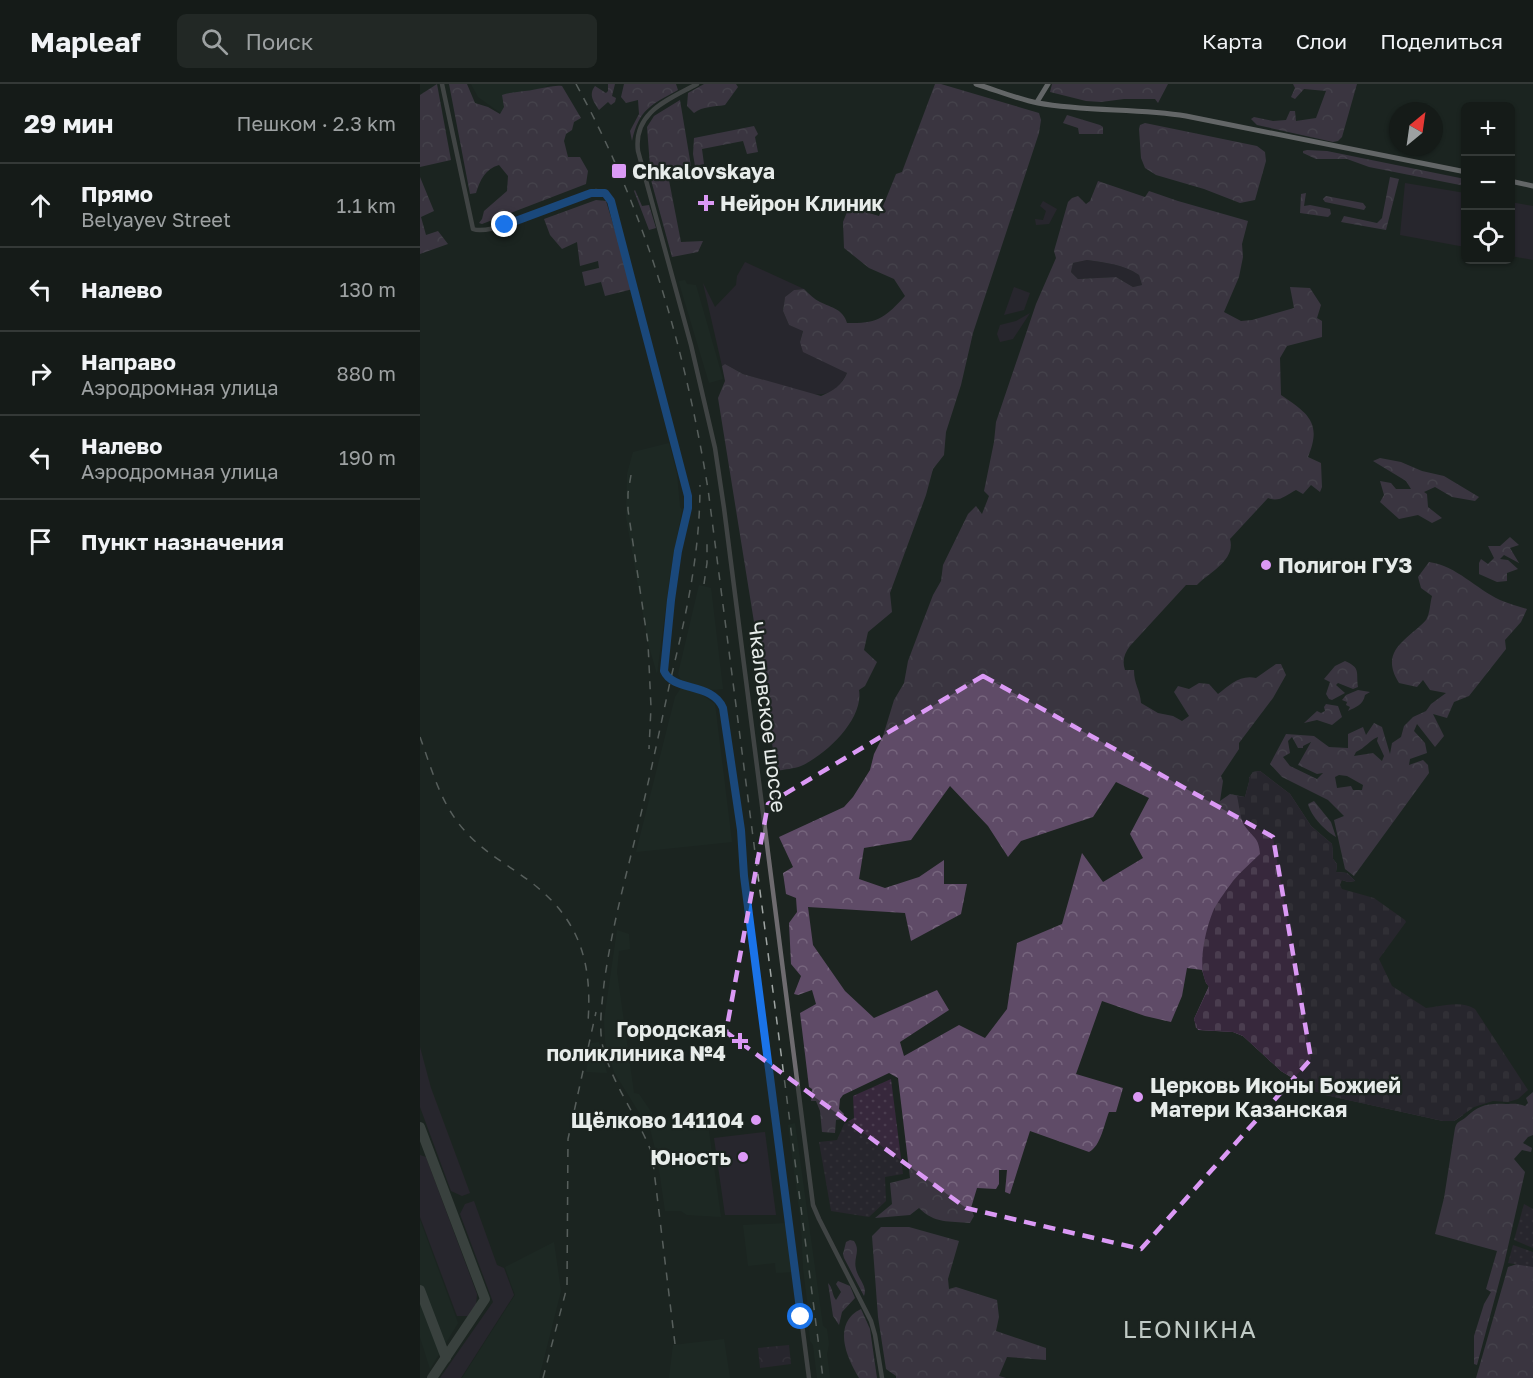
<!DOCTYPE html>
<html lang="ru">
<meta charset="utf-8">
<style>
body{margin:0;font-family:"Golos Text",sans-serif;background:#222825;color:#f1f3f6}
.controls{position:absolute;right:18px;top:18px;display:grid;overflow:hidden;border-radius:9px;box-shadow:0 2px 4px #0004}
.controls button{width:54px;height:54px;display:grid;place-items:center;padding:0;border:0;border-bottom:2px solid #343937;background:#151b18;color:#f1f3f6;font:30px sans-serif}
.compass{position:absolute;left:969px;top:18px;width:54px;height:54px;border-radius:50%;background:#151b18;box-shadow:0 2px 4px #0004;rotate:29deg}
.stop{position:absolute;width:18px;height:18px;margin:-14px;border:4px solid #1a73e8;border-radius:50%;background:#fff}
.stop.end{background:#1a73e8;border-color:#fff;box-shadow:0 2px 6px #0008}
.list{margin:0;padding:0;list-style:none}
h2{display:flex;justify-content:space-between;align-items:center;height:78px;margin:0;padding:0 24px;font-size:26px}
h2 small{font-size:20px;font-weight:400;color:#9da1a2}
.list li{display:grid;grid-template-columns:39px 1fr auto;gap:18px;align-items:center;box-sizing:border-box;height:84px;padding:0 24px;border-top:2px solid #343937}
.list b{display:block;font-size:22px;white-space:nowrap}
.list p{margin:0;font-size:20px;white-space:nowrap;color:#9da1a2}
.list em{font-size:20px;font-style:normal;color:#9da1a2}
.icon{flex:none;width:33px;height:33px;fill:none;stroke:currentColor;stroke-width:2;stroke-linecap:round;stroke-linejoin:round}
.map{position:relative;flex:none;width:1113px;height:1294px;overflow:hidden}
header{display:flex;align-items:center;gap:36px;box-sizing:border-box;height:84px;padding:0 30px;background:#151b18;border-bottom:2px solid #343937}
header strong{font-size:28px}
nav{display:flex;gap:33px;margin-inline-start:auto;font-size:21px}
.search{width:420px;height:54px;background:#222825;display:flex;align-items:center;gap:15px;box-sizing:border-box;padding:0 21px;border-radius:9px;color:#9da1a2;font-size:22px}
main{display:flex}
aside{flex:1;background:#151b18}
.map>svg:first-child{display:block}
.built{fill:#1f2e27}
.grass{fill:#37283c}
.forest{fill:url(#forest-crowns);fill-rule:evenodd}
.cemetery{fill:url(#cemetery-stones)}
.park{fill:url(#park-crowns)}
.garden{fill:url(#garden-dots)}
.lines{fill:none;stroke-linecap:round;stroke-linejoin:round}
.taxiway{stroke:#5e6562;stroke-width:10}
.minor{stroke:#6e6b6f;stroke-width:4.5}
.major{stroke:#bbb6bd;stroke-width:5}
.rail{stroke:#a0a6a4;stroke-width:1.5;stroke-dasharray:8 8;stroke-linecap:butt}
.route{stroke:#1a73e8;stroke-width:8}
.marked{fill:none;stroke:#db99f5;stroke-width:4.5;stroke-dasharray:12 8;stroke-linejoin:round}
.poi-dot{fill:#db99f5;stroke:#1c2420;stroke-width:2}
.labels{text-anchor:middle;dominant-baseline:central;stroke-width:4.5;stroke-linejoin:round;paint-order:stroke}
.poi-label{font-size:21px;font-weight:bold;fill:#e7ecea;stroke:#1c2420;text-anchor:start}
.street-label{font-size:21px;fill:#e7ecea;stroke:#1c2420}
.quarter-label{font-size:24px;letter-spacing:1.5px;fill:#c0cac5;stroke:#1c2420}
</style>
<header>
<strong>Mapleaf</strong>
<div class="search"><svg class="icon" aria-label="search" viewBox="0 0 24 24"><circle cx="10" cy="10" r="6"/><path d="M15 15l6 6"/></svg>Поиск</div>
<nav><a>Карта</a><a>Слои</a><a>Поделиться</a></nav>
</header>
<main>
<aside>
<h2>29 мин<small>Пешком · 2.3 km</small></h2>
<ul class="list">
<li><svg class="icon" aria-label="ahead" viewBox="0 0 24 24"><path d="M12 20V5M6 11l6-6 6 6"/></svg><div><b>Прямо</b><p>Belyayev Street</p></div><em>1.1 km</em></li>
<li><svg class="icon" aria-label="left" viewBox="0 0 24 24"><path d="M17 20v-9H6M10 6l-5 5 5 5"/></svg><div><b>Налево</b></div><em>130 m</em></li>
<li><svg class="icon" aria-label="right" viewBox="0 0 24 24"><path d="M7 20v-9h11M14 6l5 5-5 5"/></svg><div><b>Направо</b><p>Аэродромная улица</p></div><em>880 m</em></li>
<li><svg class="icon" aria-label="left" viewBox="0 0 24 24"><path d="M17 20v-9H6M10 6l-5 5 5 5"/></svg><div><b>Налево</b><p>Аэродромная улица</p></div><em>190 m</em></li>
<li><svg class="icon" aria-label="arrive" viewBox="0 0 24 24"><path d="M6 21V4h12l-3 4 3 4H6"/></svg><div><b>Пункт назначения</b></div></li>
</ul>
</aside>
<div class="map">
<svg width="1113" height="1294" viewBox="0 0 1113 1294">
<defs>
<pattern id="forest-crowns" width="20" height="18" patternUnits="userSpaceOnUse" patternTransform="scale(1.5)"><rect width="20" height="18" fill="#5f4b67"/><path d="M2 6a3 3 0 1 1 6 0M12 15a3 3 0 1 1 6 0" fill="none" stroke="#76657d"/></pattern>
<pattern id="cemetery-stones" width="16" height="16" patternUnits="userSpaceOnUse" patternTransform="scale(1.5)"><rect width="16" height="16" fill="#37283c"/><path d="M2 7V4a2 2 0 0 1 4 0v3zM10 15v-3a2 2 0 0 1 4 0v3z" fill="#4a3d4f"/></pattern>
<pattern id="park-crowns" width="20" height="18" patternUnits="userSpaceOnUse" patternTransform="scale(1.5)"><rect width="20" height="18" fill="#37283c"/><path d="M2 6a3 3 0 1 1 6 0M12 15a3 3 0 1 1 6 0" fill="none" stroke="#4a3d4f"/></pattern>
<pattern id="garden-dots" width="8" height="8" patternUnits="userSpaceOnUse" patternTransform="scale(1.5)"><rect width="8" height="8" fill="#37283c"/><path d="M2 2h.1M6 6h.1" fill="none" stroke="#4a3d4f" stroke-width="1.8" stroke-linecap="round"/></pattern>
</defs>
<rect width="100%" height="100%" fill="#1c2420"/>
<g class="built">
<path d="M51,0h79l-48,30 -24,-17z"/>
<path d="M265,196l2,4 9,1 27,94 -14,4 -29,-97 -1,-5z"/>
<path d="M249,359l8,31 3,33 2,3 -12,65 -13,99 -9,-31 -22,-126 1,-43 6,-22z"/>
<path d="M279,501l12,3 12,101 -10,1 -32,-10 -3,-6z"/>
<path d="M261,604l17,4 17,12 17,138 -96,10 39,-155z"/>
<path d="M197,846l12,4 1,15 -11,2 -2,21 17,121 5,1 13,19 1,7 -8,2 -31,-50 -9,-31 -1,-21z"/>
<path d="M179,958l8,31 -21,-1 5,-29z"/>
<path d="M286,1026l15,107 -34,-2 -6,-4h-16l-7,-49 -7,-30 -5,-9z"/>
<path d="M375,1039l28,203 4,3 2,15 -2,10 3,24h-13l-4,-33 -3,-4 -1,-11 1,-5 -7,-57 -2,-44 -13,-99z"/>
<path d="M0,1136l38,103 -28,46 -10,-32z"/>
<path d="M369,1139l6,49 -19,1 -1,-10 -27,3 -5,-41z"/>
<path d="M134,1158l7,49 -22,87h-77l53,-83 -10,-28z"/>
<path d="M304,1255l6,39h-61l4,-33z"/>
</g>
<g class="grass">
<path d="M985,99l60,10v54l-65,-12z"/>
<path d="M623,117l14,8 -8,15 -13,1 -1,-6 8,1 3,-9 -6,-5z"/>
<path d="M1090,118l23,4v54l-22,-4z"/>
<path d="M667,176c19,3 36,4 52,15l3,10 -9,2 -17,-10 -38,2 -7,-7 2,-9z"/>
<path d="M325,178l59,27 -10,1 -9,7 -2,14 6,14 14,5 -3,12 47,31c-8,16 -19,24 -37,21l-67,-20 -18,-10 -3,2 -19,-83 12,24 21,-22 1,-9z"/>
<path d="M594,203l16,6 -6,17 -20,5z"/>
<path d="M610,229l-17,26 -13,3 -3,-8 3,-9 16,-4z"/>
<path d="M0,963l11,41 39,105 -8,3 -11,-5 -31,-84z"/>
<path d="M345,1048l11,83h-51l-11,-77z"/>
<path d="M0,1071l6,2 51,137 -1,11 -8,11h-11l-37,-99z"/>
<path d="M54,1117l23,64 7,3 10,27 -53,83h-21l53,-76 -33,-88 5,-10z"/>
</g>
<g class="forest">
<path d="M17,0l14,76 -31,7v-72z"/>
<path d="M29,0h18l8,19 13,4 12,7 4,-7 -2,-12c12,-4 23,-3 35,-6 9,-1 16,-4 25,-3l19,32 -7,4 -2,8 -6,4 -2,7 4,16h12l8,14 -2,13 -104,40 -3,-1 3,-4 2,-8 23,-20 1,-15 -9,-11c-14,4 -19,15 -23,28l-6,1z"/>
<path d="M188,0h7l-3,12 4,2 -1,4 -4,3 -3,-3 -9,8c-5,-8 -11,-15 -4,-24l11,7 2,-2z"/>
<path d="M204,0h52l2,6c-27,15 -39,19 -46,51l-2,-10 9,-17 -1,-14 -12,3 -5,-6z"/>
<path d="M284,0h32l2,3 -13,18c-11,2 -22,1 -31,8l-7,-7 1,-13z"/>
<path d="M515,0h6l98,29 2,7 -2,13 -66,200 -12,52 -15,47 -2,23 -11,14 -7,26 -36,98 2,19 -24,20 -4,18 13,12 -12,24 -6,4c5,29 -33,65 -58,76 -7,3 -16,3 -23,5l-5,-21 -10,-72 -45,-280 7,-17 -3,-15 3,-2 18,10 78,22c12,-5 21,-11 26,-23l-44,-21 -3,-10 3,-11 -14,-6 -6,-14 2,-14 9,-7 10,-1c5,5 10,10 16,13 12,6 23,7 27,21 30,1 38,-5 58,-27l-11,-17 -25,-11 -25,-20 -1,-26 6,-15 30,9 17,-42 6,-2z"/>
<path d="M632,0h116l-10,19 -3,-4h-31l-23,3 -15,-1 -36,-9z"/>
<path d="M873,0h64l-15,53 -4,4 -5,1 -76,-17 -6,-6 3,-2 19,4 13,-1 4,-9h5l1,10 20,-3 10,-27 -22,-2 -9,10 -4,-2 4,-9z"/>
<path d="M260,16l11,66 -24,4 14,72 22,-1 -5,11 -26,5 -21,-77 -4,-53 7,-11z"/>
<path d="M647,31l33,10 3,2v7h-24l-1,-6 -15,-5z"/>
<path d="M725,39l112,23 8,6 1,9 -11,39 -15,3 -36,-14 -48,-14 -11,-7 -4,-10 -2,-29 1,-4z"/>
<path d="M334,42l4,8 -3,3 3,15 -11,2 -4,-13 -41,8 2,15 -9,2 -2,-12 1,-16z"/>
<path d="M887,66l20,1 138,28v7l-96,-19 -22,-8h-31l-13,-6v-2z"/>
<path d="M0,93l14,34 -13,6 5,18 12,-4 10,13 -28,10z"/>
<path d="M970,93l9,2 -13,51 -45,-8 3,-6 33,7 5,-5z"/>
<path d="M678,97l47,16 4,-6 29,10 70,20 -6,23 1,13 -4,20 -15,35 17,9 11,-1 42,-12 -4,-21 20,1 11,17 -4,13 5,3v16l-35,9 -7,12 1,37c28,19 41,28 27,62l13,6 1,24 -2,5 -9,-7 -8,9 -7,-4c-10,5 -17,13 -28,8l-38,41c6,21 -20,33 -33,46h-11l-56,61c-6,8 -8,15 -5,24h9c0,15 6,19 7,33l17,10 15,3 9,5 7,-5 -15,-24 4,-6 11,3 10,-6 10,1 9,10c11,-9 23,-20 38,-16l20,-14h5l5,11 -13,23 -34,45v6l-18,27 2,5 -3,20 10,-7 15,3 4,-15v-4l4,-6 7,-1 30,23 21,32 21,18 1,15 4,5 -1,8 11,1 8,8 -7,1 -6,-2 -10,15 41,59 32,59 70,-4 -12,106 -9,6h-11l-117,-26 -14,-5 -31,-19 -38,-35 -10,-4 -35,-2 -4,-11 15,-33 -3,-3 -4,-13 -15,-2 -5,28 -11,26 -26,-6 -43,-15 -26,73 47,14 -7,24h-7c-5,12 -8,34 -20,40l-59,-21 -20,63 -5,-2 2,-22h-8v14l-3,5 -19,-1 -6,20 3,8 -4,7c-21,-2 -35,1 -51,-15l-9,7 -35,3 17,-14 -2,-21 20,-5 -12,-100 -9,-5 -46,22 -3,4 -1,10 5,5 -2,5 -6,1 -1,13 -13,-1 -2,-21 -4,-10h-5l1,-12 -3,-2 -9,-74 16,-9 -4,-14 -14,5 -4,-1 7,-18 -10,-12 -2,-41 8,-11 -1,-14 -10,-4 -3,-21 10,-6 -14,-30 65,-30 9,-10 17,-27 4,-16 9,-18 11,-36 10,-17 4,-22 12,-32 13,-34 8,-14 2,-16 25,-51 8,-8 6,8 7,-18 -5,-5 10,-49 2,-20 40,-118 20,-46 -2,-7 14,-49 4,-4 6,-2 8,8 4,-3zM667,176c19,3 36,4 52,15l3,10 -9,2 -17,-10 -38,2 -7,-7 2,-9zM696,698l33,16 -19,36 13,24 -40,24 -21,-29 -20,71 -45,19 -10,66 -22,29 -26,-13 -55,31 -4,-14 49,-32 -12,-20 -63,28 -29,-27 -32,-46 -5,-38 97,6 6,28 50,-27 6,-30h-23v-24l-25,17 -34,11 -26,-9 5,-31 47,-8 39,-54 38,40 20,31 13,-16 72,-24z"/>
<path d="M215,106l7,16 7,-1 7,23 -7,2 -15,-39z"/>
<path d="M886,109l-2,13 6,-1 20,4 1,5 -3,3 -28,-4 1,-19z"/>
<path d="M906,112l37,7 3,4 -2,3 -39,-8 -2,-3z"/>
<path d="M176,116l10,1 27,88 -28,7 -4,-14 -16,4 -3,-14 17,-4 -1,-7 -18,5 -3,-24 -15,7 -12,-14 -6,-16z"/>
<path d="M960,374l21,4 21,9 22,5 35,21 -4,4 -23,-4 -17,-10 -11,5 3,2 1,13 14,11 -10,5 -14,-8 -19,4 -19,-17 4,-7 -4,-14 11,2 5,6h15l-5,-8 -33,-20z"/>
<path d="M1090,453l9,8 -9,3 9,15 -15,-8 -4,4 8,1 10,9 -11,4v8l-10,1 -18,-8v-11l2,-4 7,5 6,-6 -6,-12h12z"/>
<path d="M1009,478c28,4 47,27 71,38 9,4 18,6 27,9l-6,13 -16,18 1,9 -37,47 -15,6 -7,16 -14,-4 11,22 -9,11 -18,-23 -3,7 11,12 2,10 -17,6 -1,6 14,-5 5,5 1,8 -75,103 -9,-7 -11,-49 10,-4 -16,-16 -46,-23 -12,-13 16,-30 28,2 15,11 19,1v-14l15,-7 3,8 8,-12 8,4 8,27 2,-11 9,-6 3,-11 9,-9 13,-6 5,-7 15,-11 -16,-3 -7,-10 -6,7 -18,-4c-21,-33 10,-44 27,-63 4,-6 4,-17 6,-24l-11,-8 -3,-11zM872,653l6,11h5v-2l8,-4 -13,23 19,9 6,-1 -6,6 -27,-13 -7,-9 7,-4 -2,-12zM958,653l-1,4 7,15 -2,5 -9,-8 -19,3 2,-4c9,-4 14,-12 22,-15zM919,691l8,1 16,9 -1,5h-9l-2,-4 -14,2 -2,-11z"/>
<path d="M925,577c16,7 11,11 13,26l-5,2 -15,-6 -2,2 9,8 -13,7 -3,-1 -3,-5 4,-12 -6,-3 11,-13z"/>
<path d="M938,606l12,2 -5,3c-2,10 -9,12 -17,16l2,-4 -4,-2 1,-3 -5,-2 4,-5z"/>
<path d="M906,620l12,2 4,11 -10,8 -15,-5 -13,3 13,-12 4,2 4,-2 -1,-4z"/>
<path d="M894,717l17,21 5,15c-11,-6 -25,-21 -28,-33z"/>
<path d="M1113,1008v43l-5,2 -5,6 9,5 -1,4 -9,-2 -8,9 11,13 -21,92 -27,101 -3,-1v-28l10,-32 7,-12 -5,-3 11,-38 -62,-17 9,-36 11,-70c2,-7 5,-6 10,-10 14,-13 22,-15 41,-14 9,0 9,-1 19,2l3,-3 -2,-5z"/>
<path d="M461,1143h28l50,14 -11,38 1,10 7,-2 41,13 2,17 -3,14 50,17v12l-39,-3 -8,19 7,2h-110v-2l-10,-7 -8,-52 -6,-81z"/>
<path d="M430,1156l4,1c7,10 -1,17 2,28 2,10 12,17 8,27l-20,-38 -1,-4 3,-12z"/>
<path d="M1097,1180l16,1v113h-57l32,-111z"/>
<path d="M418,1197l12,5 5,12 -13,14 -3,13 -6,-9 -5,-33c5,5 4,12 8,17l5,-8 -5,-8z"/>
<path d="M441,1225l9,20 7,49h-18c-13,-21 -27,-55 2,-69z"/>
</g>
<path class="cemetery" d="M840,687l30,23 21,32 21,18 1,15 4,5 -1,8 11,1 8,8 -7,1 -6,-2 -2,5 2,4 32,9 31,22 1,2 -27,37 13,27 34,22c16,-2 35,-8 49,1l53,81 -10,9 -10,3 -15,-1 -19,6 -20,14h-11l-118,-26 -13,-5 -31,-19 -38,-35 -10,-4 -31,-2 -6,-2 -2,-9 15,-32c-14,-16 -3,-60 5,-78 5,-9 13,-20 19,-28 8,-10 18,-18 27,-27 -1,-17 -7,-16 -16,-29 -4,-7 -5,-21 -7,-29l8,1 4,-15v-4l4,-6z"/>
<path class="park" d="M369,1261l2,19 -31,4 -2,-20z"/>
<g class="garden">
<path d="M471,995l12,95 -18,3 1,24 -17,16 -38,-6 -12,-69 18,-2 7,-16 10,-6 -1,-22z"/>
<path d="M1104,1120l9,5v39l-19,-8z"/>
<path d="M1093,1161l20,7v15l-25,-4z"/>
</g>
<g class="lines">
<g class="taxiway">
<path d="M0,1043l65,172 -53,79"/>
<path d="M0,1206l26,68"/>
</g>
<g class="minor">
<path d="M22,0l31,145c21,8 97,-31 123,-38l9,2 6,8 77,295v12l-10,43 -7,49 -7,71c9,21 48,10 59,37l18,122 3,46 65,502"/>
<path d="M277,0c-29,16 -64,28 -59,67l53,194 24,103 9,60 89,697 6,14 52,102 4,14 7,43"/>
</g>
<g class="major">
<path d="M556,0c20,6 41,15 62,19 49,9 99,5 148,13l280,56"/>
<path d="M617,18l11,-18"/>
<path d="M1090,97l23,5"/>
</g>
<g class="rail">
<path d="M156,0c69,125 109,264 132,405l115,889"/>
<path d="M211,391l-3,18v17l20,133 3,64 -2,42"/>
<path d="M284,500l3,-21v-26"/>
<path d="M0,653c12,33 21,68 45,94 20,23 49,37 72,56 45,37 55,80 51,135"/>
<path d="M255,1260l-23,-190c-14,-38 -41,-70 -50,-111 -3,-19 0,-40 2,-59 6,-45 17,-89 28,-133 14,-56 26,-113 38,-169 16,-67 30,-127 30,-197"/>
<path d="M123,1294l24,-91 1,-148 28,-127"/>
</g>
</g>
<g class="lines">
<path class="route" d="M85,141l86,-32h14l6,8 77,295v12l-10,43 -7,49 -7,71c9,21 48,11 59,37l18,122 3,46 57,441"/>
</g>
<path d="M0 0H1113V1294H0ZM563,592l290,161 38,222 -170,190 -175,-41 -240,-176 42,-228z" fill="#1c2420" fill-opacity=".55" fill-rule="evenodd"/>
<path class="marked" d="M563,592l290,161 38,222 -170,190 -175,-41 -240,-176 42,-228z"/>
<g class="poi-dot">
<rect x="191" y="79" width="16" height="16" rx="3"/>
<path d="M283 110h6v6h6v6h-6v6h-6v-6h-6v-6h6z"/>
<circle cx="846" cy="481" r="6"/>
<path d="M317 948h6v6h6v6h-6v6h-6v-6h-6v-6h6z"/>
<circle cx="718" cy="1013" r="6"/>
<circle cx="336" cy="1036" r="6"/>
<circle cx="323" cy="1073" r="6"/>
</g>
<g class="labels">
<g class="poi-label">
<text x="212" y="87">Chkalovskaya</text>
<text x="300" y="119">Нейрон Клиник</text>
<text x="858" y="481">Полигон ГУЗ</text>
<text x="306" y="945" text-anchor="end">Городская<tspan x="306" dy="24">поликлиника №4</tspan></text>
<text x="730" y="1001">Церковь Иконы Божией<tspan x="730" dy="24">Матери Казанская</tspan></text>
<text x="324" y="1036" text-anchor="end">Щёлково 141104</text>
<text x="311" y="1073" text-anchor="end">Юность</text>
</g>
<g class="street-label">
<text transform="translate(348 633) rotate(83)">Чкаловское шоссе</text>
</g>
<g class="quarter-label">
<text x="770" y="1244">LEONIKHA</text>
</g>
</g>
</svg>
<div class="controls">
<button>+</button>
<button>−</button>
<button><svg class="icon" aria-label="locate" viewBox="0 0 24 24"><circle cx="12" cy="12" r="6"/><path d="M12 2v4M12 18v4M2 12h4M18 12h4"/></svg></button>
</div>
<svg class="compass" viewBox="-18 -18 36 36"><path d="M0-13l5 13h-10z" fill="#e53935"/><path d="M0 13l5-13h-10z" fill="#9da1a2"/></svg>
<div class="stop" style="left:381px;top:1233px"></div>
<div class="stop end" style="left:85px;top:141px"></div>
</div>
</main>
